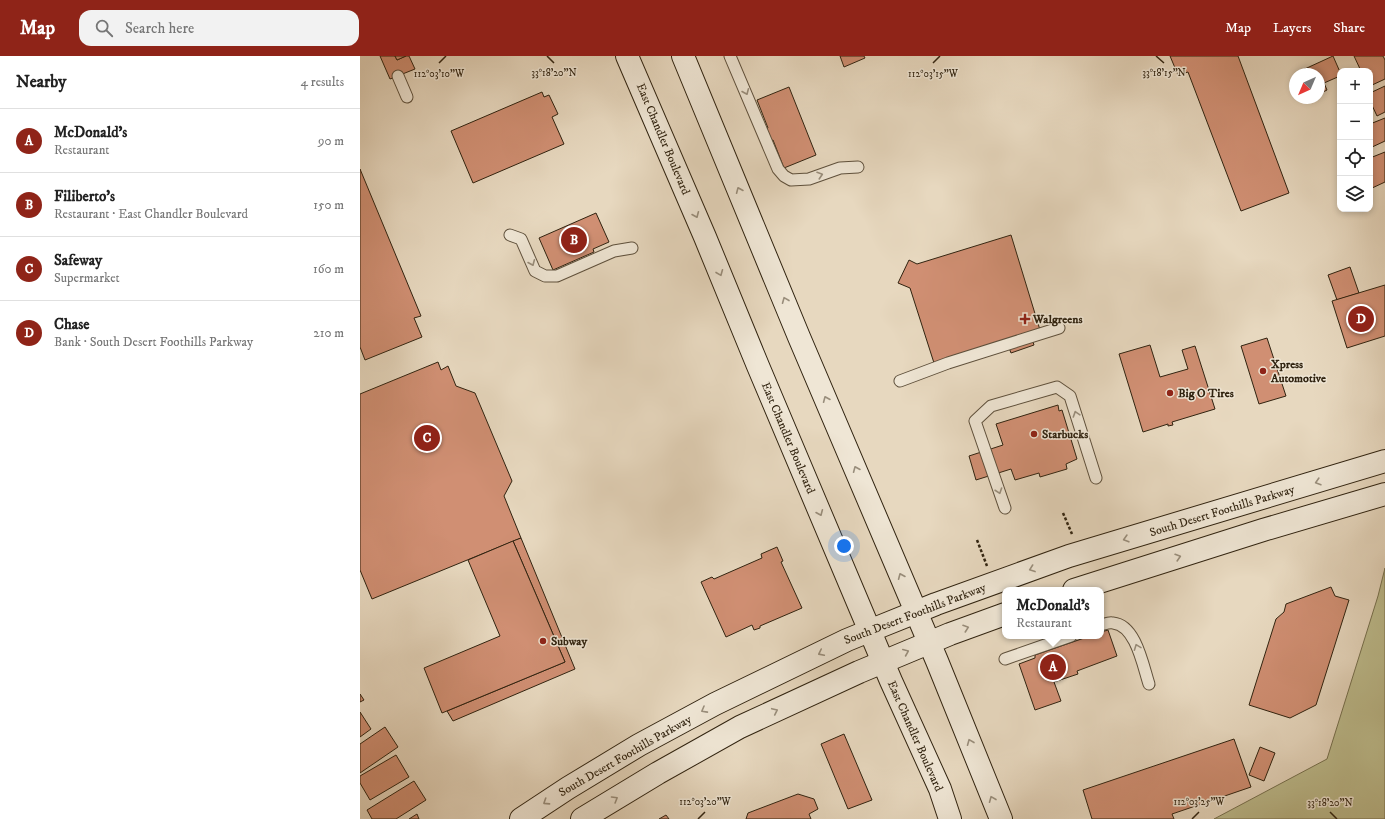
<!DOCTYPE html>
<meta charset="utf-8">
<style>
body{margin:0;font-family:"IM FELL DW Pica",serif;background:#f2f2f2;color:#222}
.controls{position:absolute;right:12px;top:12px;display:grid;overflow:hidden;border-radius:8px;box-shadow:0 2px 6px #0003}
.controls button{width:36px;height:36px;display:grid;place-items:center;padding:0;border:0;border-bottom:1px solid #e0e0e0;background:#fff;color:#222;font:20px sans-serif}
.compass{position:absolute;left:929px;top:12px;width:36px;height:36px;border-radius:50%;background:#fff;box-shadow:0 2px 6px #0003;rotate:224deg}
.you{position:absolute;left:484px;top:490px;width:14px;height:14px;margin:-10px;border:3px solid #fff;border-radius:50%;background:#1a73e8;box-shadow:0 0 0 6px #1a73e833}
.badge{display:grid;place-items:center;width:26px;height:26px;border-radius:50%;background:#8f2418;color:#fff;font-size:13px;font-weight:700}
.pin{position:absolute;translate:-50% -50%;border:2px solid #fff;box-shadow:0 1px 4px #0006}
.popup{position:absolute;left:642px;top:531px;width:102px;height:52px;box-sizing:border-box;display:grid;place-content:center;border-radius:8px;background:#fff;filter:drop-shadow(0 1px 3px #0005);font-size:13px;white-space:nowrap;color:#767676}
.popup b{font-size:15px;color:#222}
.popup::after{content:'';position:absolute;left:50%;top:100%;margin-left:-8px;border:8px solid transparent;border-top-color:#fff}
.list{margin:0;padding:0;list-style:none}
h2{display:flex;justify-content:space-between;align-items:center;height:52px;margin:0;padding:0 16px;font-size:17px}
h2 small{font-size:13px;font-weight:400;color:#767676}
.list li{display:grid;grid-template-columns:26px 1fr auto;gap:12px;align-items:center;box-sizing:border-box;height:64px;padding:0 16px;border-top:1px solid #e0e0e0}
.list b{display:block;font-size:15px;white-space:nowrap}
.list p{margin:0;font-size:13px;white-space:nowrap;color:#767676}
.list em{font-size:13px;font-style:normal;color:#767676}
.icon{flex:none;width:22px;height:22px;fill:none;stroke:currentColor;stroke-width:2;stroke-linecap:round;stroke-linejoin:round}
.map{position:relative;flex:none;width:1025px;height:763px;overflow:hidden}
header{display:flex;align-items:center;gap:24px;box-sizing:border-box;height:56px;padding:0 20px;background:#8f2418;color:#fff}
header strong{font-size:19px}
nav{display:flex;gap:22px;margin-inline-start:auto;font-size:14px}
.search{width:280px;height:36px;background:#f2f2f2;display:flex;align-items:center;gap:10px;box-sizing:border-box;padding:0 14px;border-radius:12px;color:#767676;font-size:15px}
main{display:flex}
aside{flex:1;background:#fff}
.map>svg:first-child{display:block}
.green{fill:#bdbc8d;stroke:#76704e}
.building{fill:#d08f73;stroke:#302310}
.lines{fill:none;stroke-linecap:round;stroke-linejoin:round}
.lane-casing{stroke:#5e503c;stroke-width:13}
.secondary-casing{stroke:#302310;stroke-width:24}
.path{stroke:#302310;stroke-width:2.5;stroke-dasharray:3 2;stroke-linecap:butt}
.lane{stroke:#efe6d5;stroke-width:11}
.secondary{stroke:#efe6d5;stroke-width:22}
.oneway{stroke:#998e7c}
.ticks{fill:none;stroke:#302310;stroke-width:1.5}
.poi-dot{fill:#8f2418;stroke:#efe6d5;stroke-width:1.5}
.labels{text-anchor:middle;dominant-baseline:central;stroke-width:3;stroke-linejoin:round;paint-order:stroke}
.street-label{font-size:12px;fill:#302310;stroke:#efe6d5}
.poi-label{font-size:12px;font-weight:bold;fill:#302310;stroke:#efe6d5;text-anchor:start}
.ticks-label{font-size:10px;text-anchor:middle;fill:#302310;stroke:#efe6d5;stroke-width:3;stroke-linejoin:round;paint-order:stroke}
</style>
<header>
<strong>Map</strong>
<div class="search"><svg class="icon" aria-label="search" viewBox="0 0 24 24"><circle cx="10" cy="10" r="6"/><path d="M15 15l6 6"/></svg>Search here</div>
<nav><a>Map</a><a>Layers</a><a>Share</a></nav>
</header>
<main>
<aside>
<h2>Nearby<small>4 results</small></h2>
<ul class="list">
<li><span class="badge">A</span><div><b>McDonald's</b><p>Restaurant</p></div><em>90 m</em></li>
<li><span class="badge">B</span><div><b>Filiberto's</b><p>Restaurant · East Chandler Boulevard</p></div><em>150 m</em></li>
<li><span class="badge">C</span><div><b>Safeway</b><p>Supermarket</p></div><em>160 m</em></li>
<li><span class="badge">D</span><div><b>Chase</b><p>Bank · South Desert Foothills Parkway</p></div><em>210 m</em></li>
</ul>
</aside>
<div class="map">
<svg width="1025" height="763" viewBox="0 0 1025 763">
<rect width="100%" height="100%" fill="#e7d8bf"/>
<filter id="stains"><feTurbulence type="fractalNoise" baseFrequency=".005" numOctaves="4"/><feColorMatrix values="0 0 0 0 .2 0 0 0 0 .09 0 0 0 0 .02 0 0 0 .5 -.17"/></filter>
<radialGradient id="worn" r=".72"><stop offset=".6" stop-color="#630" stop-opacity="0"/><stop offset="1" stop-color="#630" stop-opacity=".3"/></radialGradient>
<path class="green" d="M1025,512v251h-171l113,-60 51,-163z"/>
<g class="building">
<path d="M20,0h15l2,4 9,-4h3l6,13 -25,10z"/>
<path d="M35,0h11l-9,4z"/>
<path d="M480,0h24l1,2 -21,9z"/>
<path d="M810,0h68l51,137 -48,18 -53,-139 -10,3z"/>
<path d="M973,0l7,16v4l-16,7 3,7 -8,4v-20h-23v-1z"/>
<path d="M994,0h29l2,4v19l-15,7v-15h-9z"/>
<path d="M1025,30v26l-8,4 -7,-15v-8z"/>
<path d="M429,31l27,68 -32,13 -11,-28 -3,1 -5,-11 3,-2 -11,-28z"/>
<path d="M182,36l2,5 5,-2 9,19 -6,3 12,27 -91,39 -22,-52z"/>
<path d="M1025,62v23l-15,7v-24z"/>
<path d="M1025,96v30l-15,7v-31z"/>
<path d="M0,113l61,147 -7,2 8,19 -57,23 -5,-13z"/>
<path d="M236,157l13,29 -16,7 1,3 -41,18 -14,-32z"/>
<path d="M651,179l29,95 -106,33 -24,-75 -12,-5 11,-23 8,4z"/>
<path d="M990,211l9,26 -22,7 -9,-25z"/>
<path d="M1025,229v51l-38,12 -15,-47z"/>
<path d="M670,277l4,12 -23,8 -5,-13z"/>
<path d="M907,282l19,58 -27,8 -18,-58z"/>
<path d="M790,289l10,32 28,-8 -6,-19 13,-4 20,63 -43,13 1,3 -5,1v-2l-25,8 -24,-78z"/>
<path d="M78,306l3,8 7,-4 8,20 19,7 37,88 -8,15 17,42 -149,61 -12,-29v-176z"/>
<path d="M698,349l1,6 3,-1 15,49 -11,5 1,5 -27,8 -1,-4 -24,7 -4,-11 -35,11 -7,-24 34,-11 -7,-21z"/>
<path d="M161,482l54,131 -122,52 -6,-10 118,-49 -52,-121z"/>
<path d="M153,485l52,121 -123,51 -18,-45 76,-32 -32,-76z"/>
<path d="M417,491l6,14 -2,1 21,46 -42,18v2l-6,2 -2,-5 -26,12 -25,-55 11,-5 2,2 48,-21 -1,-4z"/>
<path d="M971,531l4,9 14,4 -33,105 -26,13 -41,-13 27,-86 8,-7 2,-8z"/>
<path d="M748,574l9,26 -40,15 1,3 -24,8 7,19 -26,9 -16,-46 16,-6v-3l55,-19h11v-4z"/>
<path d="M0,638l4,6 -4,2z"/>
<path d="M0,656l11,17 -11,8z"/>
<path d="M25,671l13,20 -38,26v-29z"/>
<path d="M484,678l28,66 -24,9 -27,-65z"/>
<path d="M874,683l17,48 -79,27 2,5h-82l-9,-29z"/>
<path d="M900,691l15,6 -11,28 -15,-6z"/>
<path d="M36,699l13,22 -39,23 -10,-17v-7z"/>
<path d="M54,725l12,19 -30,19h-24l-5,-9z"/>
<path d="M438,738l16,5 4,10 -9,5 2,5h-65l2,-6z"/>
<path d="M57,758l2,5h-10z"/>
<path d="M306,759l3,4h-10z"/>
</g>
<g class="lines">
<defs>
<g id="lane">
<path d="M370,0l48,113 6,7 7,4 18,-1 31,-11 18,-1"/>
<path d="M38,20l9,21"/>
<path d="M150,179l11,4 14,32 10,5h12l57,-25 18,-3"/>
<path d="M540,325l48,-18 111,-35"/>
<path d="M645,452l-30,-87 16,-15 66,-19 13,9 26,82"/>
<path d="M741,569c4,-1 8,-3 12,-2 23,2 30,43 36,61"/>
<path d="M645,603l66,-23"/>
</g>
<g id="secondary">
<path d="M267,0l78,181 53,129 133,315 49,108 10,30"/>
<path d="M323,0l116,281 138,324 64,158"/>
<path d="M714,534l189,-60 122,-36"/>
<path d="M161,763l47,-31 71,-43 76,-41 132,-64 22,-9 67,-27 133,-48 316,-95"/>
<path d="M222,763l76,-46 82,-46 119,-55 91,-38 55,-20"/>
</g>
</defs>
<use href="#lane" class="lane-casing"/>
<use href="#secondary" class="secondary-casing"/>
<g class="path">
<path d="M703,457l9,21"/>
<path d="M617,484l10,26"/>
</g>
<use href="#lane" class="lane"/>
<use href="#secondary" class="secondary"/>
</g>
<defs><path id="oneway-chevron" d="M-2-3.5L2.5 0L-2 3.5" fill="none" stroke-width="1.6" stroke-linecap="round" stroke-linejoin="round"/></defs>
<g class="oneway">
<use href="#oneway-chevron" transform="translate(386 36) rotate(67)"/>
<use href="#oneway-chevron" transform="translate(460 119) rotate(-18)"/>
<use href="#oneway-chevron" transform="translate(379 134) rotate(-113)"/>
<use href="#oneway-chevron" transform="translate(336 159) rotate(67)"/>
<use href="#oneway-chevron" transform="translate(172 207) rotate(67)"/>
<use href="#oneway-chevron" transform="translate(360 217) rotate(68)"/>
<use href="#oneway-chevron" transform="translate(425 244) rotate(-112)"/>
<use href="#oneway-chevron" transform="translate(466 343) rotate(-113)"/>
<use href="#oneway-chevron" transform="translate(716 358) rotate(-108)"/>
<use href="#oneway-chevron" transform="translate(496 413) rotate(-113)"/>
<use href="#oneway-chevron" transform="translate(958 426) rotate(163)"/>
<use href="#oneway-chevron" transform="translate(639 435) rotate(71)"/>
<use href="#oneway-chevron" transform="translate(460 457) rotate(67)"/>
<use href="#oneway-chevron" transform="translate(766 483) rotate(164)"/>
<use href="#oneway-chevron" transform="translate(818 501) rotate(-17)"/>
<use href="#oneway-chevron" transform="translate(672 513) rotate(160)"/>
<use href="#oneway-chevron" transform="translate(541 520) rotate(-113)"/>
<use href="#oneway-chevron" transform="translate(606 572) rotate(-19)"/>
<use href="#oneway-chevron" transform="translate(777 591) rotate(-111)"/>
<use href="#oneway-chevron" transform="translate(546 596) rotate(-23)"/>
<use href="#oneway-chevron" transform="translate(461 597) rotate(154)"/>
<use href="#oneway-chevron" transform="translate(344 654) rotate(151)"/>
<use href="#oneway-chevron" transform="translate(415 655) rotate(-25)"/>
<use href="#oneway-chevron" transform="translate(610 686) rotate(-112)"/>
<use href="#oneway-chevron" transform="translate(255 743) rotate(-31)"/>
<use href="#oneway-chevron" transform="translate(632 743) rotate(-112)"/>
<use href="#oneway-chevron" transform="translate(186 746) rotate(147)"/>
</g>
<path class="ticks" d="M187,0l7,7M796,0l8,7M79,7l7,-7M573,7l7,-7M970,756l7,7M338,763l7,-7M832,763l7,-7"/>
<g class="poi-dot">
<path d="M663 257h4v4h4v4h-4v4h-4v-4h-4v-4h4z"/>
<circle cx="903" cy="315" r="4"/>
<circle cx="810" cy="337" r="4"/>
<circle cx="674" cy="378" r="4"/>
<circle cx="183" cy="585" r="4"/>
</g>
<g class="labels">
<g class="street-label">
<text transform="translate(303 83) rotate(67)">East Chandler Boulevard</text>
<text transform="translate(428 382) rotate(67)">East Chandler Boulevard</text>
<text transform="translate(862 455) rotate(-17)">South Desert Foothills Parkway</text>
<text transform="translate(555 558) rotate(-21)">South Desert Foothills Parkway</text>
<text transform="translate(555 680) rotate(66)">East Chandler Boulevard</text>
<text transform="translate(265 700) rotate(-30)">South Desert Foothills Parkway</text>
</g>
<g class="poi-label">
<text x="673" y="263">Walgreens</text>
<text x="911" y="308">Xpress<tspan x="911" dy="14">Automotive</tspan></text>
<text x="818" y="337">Big O Tires</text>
<text x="682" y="378">Starbucks</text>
<text x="191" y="585">Subway</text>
</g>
</g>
<g class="ticks-label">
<text x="194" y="20">33°18'20"N</text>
<text x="804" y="20">33°18'15"N</text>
<text x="79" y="21">112°03'10"W</text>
<text x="573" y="21">112°03'15"W</text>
<text x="345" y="749">112°03'20"W</text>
<text x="839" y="749">112°03'25"W</text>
<text x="970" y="750">33°18'20"N</text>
</g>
<rect width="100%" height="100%" filter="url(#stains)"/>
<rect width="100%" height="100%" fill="url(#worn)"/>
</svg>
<div class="controls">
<button>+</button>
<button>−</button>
<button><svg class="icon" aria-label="locate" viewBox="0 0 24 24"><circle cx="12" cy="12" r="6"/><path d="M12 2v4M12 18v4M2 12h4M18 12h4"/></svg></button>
<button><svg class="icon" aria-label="layers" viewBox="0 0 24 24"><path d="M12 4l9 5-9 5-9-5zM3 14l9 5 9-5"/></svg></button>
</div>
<svg class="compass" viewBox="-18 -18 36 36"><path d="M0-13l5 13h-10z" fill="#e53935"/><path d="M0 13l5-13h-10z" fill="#767676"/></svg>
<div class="you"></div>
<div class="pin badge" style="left:693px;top:611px">A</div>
<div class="popup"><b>McDonald's</b>Restaurant</div>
<div class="pin badge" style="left:214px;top:184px">B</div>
<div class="pin badge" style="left:67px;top:382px">C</div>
<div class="pin badge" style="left:1001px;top:263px">D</div>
</div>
</main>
